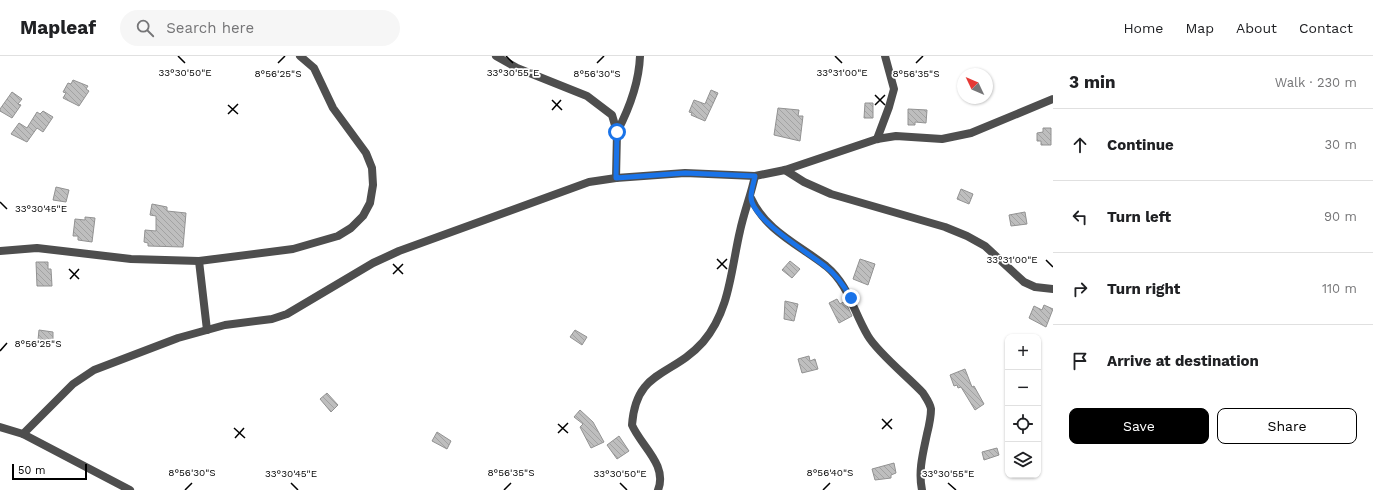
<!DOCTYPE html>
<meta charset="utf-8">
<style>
body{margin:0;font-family:"Work Sans",sans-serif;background:#f6f6f6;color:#202124}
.controls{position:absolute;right:12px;bottom:12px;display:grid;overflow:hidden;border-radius:8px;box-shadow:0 1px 3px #0004}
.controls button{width:36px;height:36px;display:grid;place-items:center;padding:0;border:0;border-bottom:1px solid #e0e0e0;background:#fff;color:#202124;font:20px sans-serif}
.compass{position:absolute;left:957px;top:12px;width:36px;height:36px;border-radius:50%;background:#fff;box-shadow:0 1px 3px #0004;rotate:314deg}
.scale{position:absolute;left:12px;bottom:10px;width:75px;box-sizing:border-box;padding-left:4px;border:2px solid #000;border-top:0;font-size:11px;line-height:14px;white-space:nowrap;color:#000;-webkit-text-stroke:3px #fff;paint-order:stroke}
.stop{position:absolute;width:12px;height:12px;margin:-9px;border:3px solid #1a73e8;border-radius:50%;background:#fff}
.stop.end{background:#1a73e8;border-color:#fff;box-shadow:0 1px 4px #0008}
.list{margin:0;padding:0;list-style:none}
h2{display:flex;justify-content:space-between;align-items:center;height:52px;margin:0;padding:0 16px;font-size:17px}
h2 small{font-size:13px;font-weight:400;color:#757577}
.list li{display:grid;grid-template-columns:26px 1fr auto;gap:12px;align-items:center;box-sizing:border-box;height:72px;padding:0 16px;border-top:1px solid #e0e0e0}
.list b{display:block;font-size:15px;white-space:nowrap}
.list em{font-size:13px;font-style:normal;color:#757577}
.actions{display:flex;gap:8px;padding:12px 16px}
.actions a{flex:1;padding:9px 0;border:1px solid #000;border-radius:8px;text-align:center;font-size:14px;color:#000}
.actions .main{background:#000;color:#fff}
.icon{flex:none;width:22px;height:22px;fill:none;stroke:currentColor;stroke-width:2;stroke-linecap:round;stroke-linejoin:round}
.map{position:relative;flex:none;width:1053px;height:434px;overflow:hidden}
header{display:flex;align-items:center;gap:24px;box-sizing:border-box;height:56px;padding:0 20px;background:#fff;border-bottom:1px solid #e0e0e0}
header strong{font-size:19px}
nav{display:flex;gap:22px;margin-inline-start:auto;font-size:14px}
.search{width:280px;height:36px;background:#f6f6f6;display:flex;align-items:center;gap:10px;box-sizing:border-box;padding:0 14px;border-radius:22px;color:#757577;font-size:15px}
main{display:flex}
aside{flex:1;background:#fff}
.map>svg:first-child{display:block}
.building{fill:url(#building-back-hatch);stroke:#929292}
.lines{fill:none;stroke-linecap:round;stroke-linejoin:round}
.minor{stroke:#4e4e4e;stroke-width:8}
.route{stroke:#1a73e8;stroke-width:5}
.ticks{fill:none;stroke:#000;stroke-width:1.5}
.ticks-label{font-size:10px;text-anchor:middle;fill:#000;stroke:#fff;stroke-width:3.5;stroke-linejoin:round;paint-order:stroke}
</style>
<header>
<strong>Mapleaf</strong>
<div class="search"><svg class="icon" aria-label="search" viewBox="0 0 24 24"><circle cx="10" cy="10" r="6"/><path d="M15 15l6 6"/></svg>Search here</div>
<nav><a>Home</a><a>Map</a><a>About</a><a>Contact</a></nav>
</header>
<main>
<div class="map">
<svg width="1053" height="434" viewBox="0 0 1053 434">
<defs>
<pattern id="building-back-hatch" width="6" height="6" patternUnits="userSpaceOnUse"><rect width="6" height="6" fill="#bebebe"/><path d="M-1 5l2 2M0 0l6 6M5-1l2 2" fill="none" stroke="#a2a2a2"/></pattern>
</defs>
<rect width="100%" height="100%" fill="#fff"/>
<g class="building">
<path d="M73,24l15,6 -2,3 3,2 -10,15 -16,-8 3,-5 -3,-1 5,-9 3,1z"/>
<path d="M711,34l7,3 -13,28 -14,-6 1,-2 -3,-1 5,-12 11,4z"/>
<path d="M12,36l10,7 -4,5 3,1 -9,13 -12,-7v-2z"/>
<path d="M865,47h8v15h-9z"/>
<path d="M778,52l21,2 -1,6h5l-3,25 -26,-6z"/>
<path d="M908,53l19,1 -1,13 -11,-1v3h-7z"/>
<path d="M43,55l10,6 -10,15 -6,-4 -10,14 -16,-8 8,-11 8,5 10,-16 3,2z"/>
<path d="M1043,72h8v17h-10v-4h-4v-8l6,-1z"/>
<path d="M56,131l13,3 -3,12 -13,-2z"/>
<path d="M961,133l12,5 -4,10 -12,-5z"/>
<path d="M152,148l15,3v4l19,2 -3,34 -35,-1v-3l-4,-1 1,-12 11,1v-15l-6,-1z"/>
<path d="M1025,156l2,12 -16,2 -2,-11z"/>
<path d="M85,161l10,1 -3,24 -14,-2v-4h-5l2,-17 10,1z"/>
<path d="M860,203l15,5 -7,21 -15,-6z"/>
<path d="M790,205l10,8 -8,9 -10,-8z"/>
<path d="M36,206h12v7h3l1,17h-15z"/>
<path d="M837,243l3,5 5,-3 7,15 -13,7 -10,-20z"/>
<path d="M785,245l13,3 -4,17 -10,-2z"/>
<path d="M1044,249l9,4 -7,18 -17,-9 5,-12 8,4z"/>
<path d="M39,274l14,2v9l-15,-1z"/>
<path d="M575,274l12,7 -5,8 -12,-8z"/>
<path d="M809,300l1,5 5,-2 3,10 -16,4 -4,-14z"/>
<path d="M965,313l7,18 2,-1 10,18 -9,6 -14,-23 -3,1 -1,-3 -3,1 -4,-11z"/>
<path d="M327,337l11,12 -7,7 -11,-13z"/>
<path d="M580,354l13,12 11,20 -13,6 -11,-21 3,-3 -9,-7z"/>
<path d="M437,376l14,9 -4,8 -15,-8z"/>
<path d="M619,380l10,15 -12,8 -10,-14z"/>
<path d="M997,392l2,7 -15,5 -2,-8z"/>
<path d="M894,407l2,10 -5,2v3l-16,2 -3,-11z"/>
</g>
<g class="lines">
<g class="minor">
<path d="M496,0l21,12 70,28 25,19 5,17 -1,46"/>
<path d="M617,76c12,-23 22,-49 23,-76"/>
<path d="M877,83l12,-32 5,-18 -9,-33"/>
<path d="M785,114l19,12 27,12 114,33 22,9 18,10 39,36 11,5 18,2"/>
<path d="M751,142c14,32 48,47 75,68 23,19 27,45 42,70 10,17 40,41 55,57 3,5 7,10 8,16 0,9 -2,17 -4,25 -4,19 -9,37 -5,56"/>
<path d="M0,195l37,-3 94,11 68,2 94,-12 45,-13 13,-8 12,-12 7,-13 3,-18 -1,-17 -6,-15 -33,-45 -19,-40 -14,-12"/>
<path d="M199,205l8,69"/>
<path d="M0,371l23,7 107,56"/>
<path d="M23,378l50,-50 21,-14 84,-32 47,-13 47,-6 15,-5 86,-51 26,-12 190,-69 27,-4 69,-5 70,3 30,-6 92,-31 19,-3 46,3 29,-6 82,-34"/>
<path d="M658,434c10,-25 -17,-44 -26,-65 4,-56 40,-48 71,-83 27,-31 28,-73 37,-111 4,-19 11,-36 15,-55"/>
</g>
</g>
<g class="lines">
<path class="route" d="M617,76l-1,46 69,-5 70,3c-1,6 -4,14 -4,21 0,22 58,56 75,70 11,8 18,19 25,31"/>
</g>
<path class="ticks" d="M178,0l7,7M506,0l7,7M835,0l7,7M278,7l7,-7M597,7l7,-7M916,7l7,-7M875,39l10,10M552,44l10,10M228,49l10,9M875,49l10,-10M552,54l9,-10M228,58l10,-10M0,146l7,7M717,203l10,10M1046,204l7,7M393,208l10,10M69,213l10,10M717,213l10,-10M393,218l10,-10M70,223l9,-10M0,295l7,-8M882,363l10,10M558,368l10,9M234,372l11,10M882,373l10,-10M558,377l10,-10M235,382l9,-10M291,427l7,7M620,427l7,7M948,427l8,7M185,434l7,-7M504,434l7,-7M823,434l7,-7"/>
<g class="ticks-label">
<text x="185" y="20">33°30'50"E</text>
<text x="513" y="20">33°30'55"E</text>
<text x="842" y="20">33°31'00"E</text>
<text x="278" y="21">8°56'25"S</text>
<text x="597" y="21">8°56'30"S</text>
<text x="916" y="21">8°56'35"S</text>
<text x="41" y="156">33°30'45"E</text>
<text x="1012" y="207">33°31'00"E</text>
<text x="38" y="291">8°56'25"S</text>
<text x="192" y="420">8°56'30"S</text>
<text x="511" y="420">8°56'35"S</text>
<text x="830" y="420">8°56'40"S</text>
<text x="291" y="421">33°30'45"E</text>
<text x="620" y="421">33°30'50"E</text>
<text x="948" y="421">33°30'55"E</text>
</g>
</svg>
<div class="controls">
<button>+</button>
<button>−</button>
<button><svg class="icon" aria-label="locate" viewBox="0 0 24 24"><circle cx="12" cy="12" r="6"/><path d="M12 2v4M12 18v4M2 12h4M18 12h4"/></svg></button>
<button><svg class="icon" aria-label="layers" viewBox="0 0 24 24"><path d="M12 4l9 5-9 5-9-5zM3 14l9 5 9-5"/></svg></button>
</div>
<svg class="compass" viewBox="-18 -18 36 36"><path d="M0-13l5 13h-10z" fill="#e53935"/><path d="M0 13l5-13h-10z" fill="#757577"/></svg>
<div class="scale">50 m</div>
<div class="stop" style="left:617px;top:76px"></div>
<div class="stop end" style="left:851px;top:242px"></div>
</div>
<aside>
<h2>3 min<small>Walk · 230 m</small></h2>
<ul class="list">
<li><svg class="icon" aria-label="ahead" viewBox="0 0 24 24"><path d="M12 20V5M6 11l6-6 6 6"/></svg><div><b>Continue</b></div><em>30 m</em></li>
<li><svg class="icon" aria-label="left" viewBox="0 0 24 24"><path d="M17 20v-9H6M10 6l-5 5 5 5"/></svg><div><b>Turn left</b></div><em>90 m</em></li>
<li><svg class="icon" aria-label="right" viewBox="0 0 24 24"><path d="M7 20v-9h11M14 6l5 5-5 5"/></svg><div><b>Turn right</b></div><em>110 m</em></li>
<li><svg class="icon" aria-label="arrive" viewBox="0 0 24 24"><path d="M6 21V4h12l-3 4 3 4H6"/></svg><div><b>Arrive at destination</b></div></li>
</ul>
<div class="actions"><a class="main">Save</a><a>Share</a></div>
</aside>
</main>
